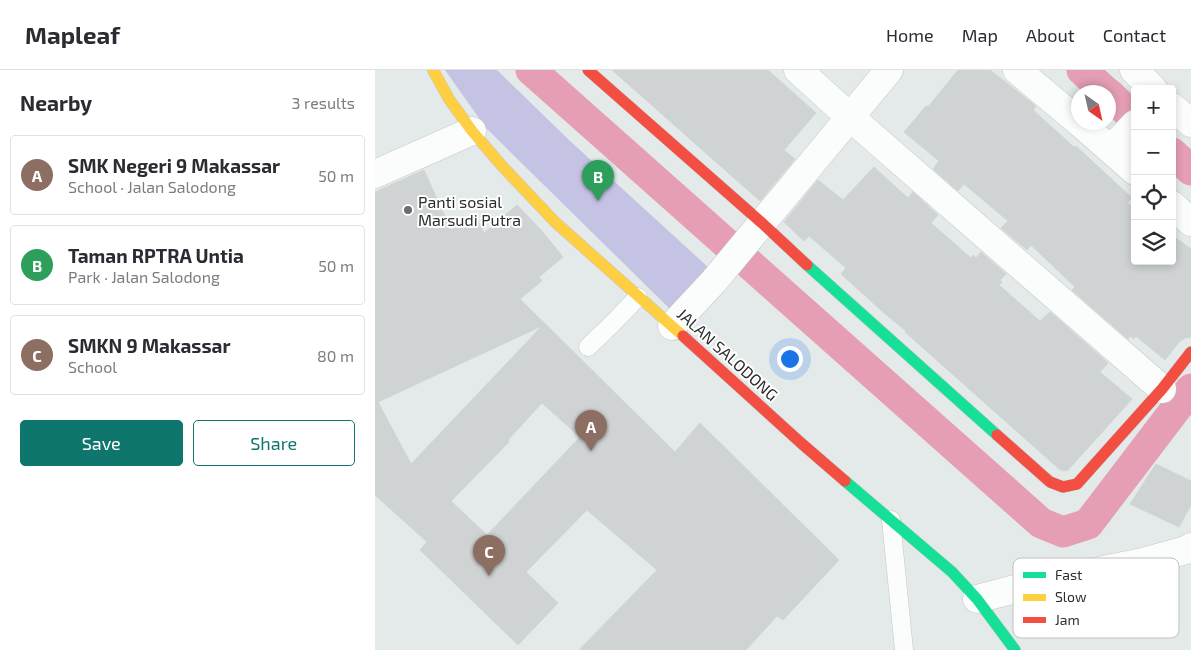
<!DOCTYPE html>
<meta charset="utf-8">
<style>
body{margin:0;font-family:"Exo 2",sans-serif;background:#f7f7f7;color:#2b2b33}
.controls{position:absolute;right:15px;top:15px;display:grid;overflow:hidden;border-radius:5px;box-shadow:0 2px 8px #0003}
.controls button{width:45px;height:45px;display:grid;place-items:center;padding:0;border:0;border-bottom:1px solid #e1e1e2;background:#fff;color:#2b2b33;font:25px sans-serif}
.compass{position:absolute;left:696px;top:15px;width:45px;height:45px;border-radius:50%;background:#fff;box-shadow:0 2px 8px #0003;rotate:146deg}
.you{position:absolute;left:414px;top:288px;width:18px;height:18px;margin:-12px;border:4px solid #fff;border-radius:50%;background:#1a73e8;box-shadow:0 0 0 8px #1a73e833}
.badge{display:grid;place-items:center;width:32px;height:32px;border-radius:50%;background:#0f766e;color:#fff;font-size:16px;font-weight:700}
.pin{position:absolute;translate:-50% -41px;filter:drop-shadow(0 1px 2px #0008)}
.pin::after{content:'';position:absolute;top:26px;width:18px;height:15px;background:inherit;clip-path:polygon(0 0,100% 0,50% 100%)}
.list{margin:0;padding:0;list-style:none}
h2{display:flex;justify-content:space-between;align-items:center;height:65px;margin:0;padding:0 20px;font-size:21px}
h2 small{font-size:16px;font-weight:400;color:#7c7c81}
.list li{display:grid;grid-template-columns:32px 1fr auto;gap:15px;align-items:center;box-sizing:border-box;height:80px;margin:0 10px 10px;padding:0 10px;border:1px solid #e1e1e2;border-radius:5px}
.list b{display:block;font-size:19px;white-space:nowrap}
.list p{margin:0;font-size:16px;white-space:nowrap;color:#7c7c81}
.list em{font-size:16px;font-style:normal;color:#7c7c81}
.actions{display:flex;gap:10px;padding:15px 20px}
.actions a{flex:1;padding:11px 0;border:1px solid #0f766e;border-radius:5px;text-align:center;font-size:18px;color:#0f766e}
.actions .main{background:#0f766e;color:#fff}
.icon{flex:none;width:28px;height:28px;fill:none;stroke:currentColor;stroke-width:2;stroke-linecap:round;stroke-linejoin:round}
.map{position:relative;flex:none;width:816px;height:580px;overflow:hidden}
header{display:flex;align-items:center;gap:30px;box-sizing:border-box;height:70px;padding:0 25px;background:#fff;border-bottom:1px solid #e1e1e2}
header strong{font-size:24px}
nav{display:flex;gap:28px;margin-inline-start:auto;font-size:18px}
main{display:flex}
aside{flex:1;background:#fff}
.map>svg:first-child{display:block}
.green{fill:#c4c3e3}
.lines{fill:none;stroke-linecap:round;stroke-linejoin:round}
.canal{stroke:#e59eb3;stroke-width:31}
.building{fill:#cfd3d3;stroke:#d0d5d5;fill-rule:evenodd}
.lane-casing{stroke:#c6c7c7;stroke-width:19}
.street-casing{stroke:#c6c7c7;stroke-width:29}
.fast-casing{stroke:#c6c7c7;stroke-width:12}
.slow-casing{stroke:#c6c7c7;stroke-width:12}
.jam-casing{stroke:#c6c7c7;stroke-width:12}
.lane{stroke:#fbfcfc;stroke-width:18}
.street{stroke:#fbfcfc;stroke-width:28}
.fast{stroke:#16e098;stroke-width:11}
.slow{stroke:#ffcf43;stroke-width:11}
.jam{stroke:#f24e42;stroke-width:11}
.poi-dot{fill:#6d6f6f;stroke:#fff;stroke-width:2}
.labels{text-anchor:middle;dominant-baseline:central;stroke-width:4;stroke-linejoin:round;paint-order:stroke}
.poi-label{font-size:16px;fill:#2d2d2d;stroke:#fff;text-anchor:start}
.street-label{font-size:16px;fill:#2d2d2d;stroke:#fff}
.key{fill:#fff;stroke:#c0c0c0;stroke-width:1}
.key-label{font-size:14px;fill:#2d2d2d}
</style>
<header>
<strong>Mapleaf</strong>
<nav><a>Home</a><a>Map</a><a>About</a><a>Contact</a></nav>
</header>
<main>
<aside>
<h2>Nearby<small>3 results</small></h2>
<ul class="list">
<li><span class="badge" style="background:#8d6e63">A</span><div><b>SMK Negeri 9 Makassar</b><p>School · Jalan Salodong</p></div><em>50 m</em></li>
<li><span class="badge" style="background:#2e9e5b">B</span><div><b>Taman RPTRA Untia</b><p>Park · Jalan Salodong</p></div><em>50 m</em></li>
<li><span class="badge" style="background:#8d6e63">C</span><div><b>SMKN 9 Makassar</b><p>School</p></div><em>80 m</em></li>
</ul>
<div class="actions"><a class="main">Save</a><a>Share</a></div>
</aside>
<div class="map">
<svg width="816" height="580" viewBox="0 0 816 580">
<rect width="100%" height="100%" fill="#e4eaea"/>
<path class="green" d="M70,0h52l72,70 140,128 -38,42 -185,-182z"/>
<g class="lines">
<g class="canal">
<path d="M156,0l510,453 22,9 25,-8 103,-135"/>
<path d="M707,0l24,22"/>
<path d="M734,24l26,25"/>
<path d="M797,83l19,17"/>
</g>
</g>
<g class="building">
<path d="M237,0h156l48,43 -32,37 11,9 -35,42z"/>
<path d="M583,0h32l13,10 33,26 -3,4 41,37 2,-1 56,52 -5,5 8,5v53h37v-26l19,14v88l-6,1 -6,4 -14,18 -29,-24 -2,3 -4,-3 -2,3 -56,-49 3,-3 -44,-42 -4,5 -26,-22 7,-7 -44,-37 -6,7 -25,-22 6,-8 -35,-29 22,-26 2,1z"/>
<path d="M499,97l34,31 5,-6 25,23 -7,8 40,35 2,-3 3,3 5,-6 25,22 -6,6 2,2 -3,3 41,36 10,-9 58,51 -8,9 32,27 -64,71 -4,1 -5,-2 -154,-137 1,-1 -23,-19 -42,-38 5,-6 -37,-32 -5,5 -20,-19 34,-42 25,20z"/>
<path d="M49,100l27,60 25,-13 8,16 33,-28 25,26 21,26 -24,20 3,4 -22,18 155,153 25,-29 139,137 -56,60 -6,-4 -31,34h-167l78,-80 -70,-60 -61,62 32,31 -40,42 -98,-95 7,-8 -52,-47v-303zM167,256l-131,138 -33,-62zM167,333l38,34 -93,98 -36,-34 58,-59 -1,-2z"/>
<path d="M781,394l35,17v24l-12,22 -49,-23z"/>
</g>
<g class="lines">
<defs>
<g id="lane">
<path d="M213,277l23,-22 27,-28"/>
<path d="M516,450l13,130"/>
</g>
<g id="street">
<path d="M423,0l52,47 312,272"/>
<path d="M642,0l62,52"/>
<path d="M759,0l19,19"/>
<path d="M797,37l19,16"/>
<path d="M704,52l56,49"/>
<path d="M736,79l24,-25"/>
<path d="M0,104l97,-43"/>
<path d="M797,135l19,17"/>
<path d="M297,256l42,-45 175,-211"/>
<path d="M602,529l57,-15 109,-22 43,-12 5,-3"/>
</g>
<g id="fast">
<path d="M432,195l190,170"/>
<path d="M470,411l107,91 25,27 38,51"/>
</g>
<path id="slow" d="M58,0l16,29 23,32 31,36 52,55 128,114"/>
<g id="jam">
<path d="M213,0l174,153 45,42"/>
<path d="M308,266l118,107 44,38"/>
<path d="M622,365l53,47 13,5 14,-3 85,-95 29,-37"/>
</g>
</defs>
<use href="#lane" class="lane-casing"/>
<use href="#street" class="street-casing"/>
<use href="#fast" class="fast-casing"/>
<use href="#slow" class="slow-casing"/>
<use href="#jam" class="jam-casing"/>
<use href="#lane" class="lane"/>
<use href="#street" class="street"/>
<use href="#fast" class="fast"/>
<use href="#slow" class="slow"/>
<use href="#jam" class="jam"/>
</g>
<circle class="poi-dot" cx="33" cy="140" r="5"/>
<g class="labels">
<g class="poi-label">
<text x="43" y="131">Panti sosial<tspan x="43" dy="18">Marsudi Putra</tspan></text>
</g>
<g class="street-label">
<text transform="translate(353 284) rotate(42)">JALAN SALODONG</text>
</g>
</g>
<rect x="638" y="488" width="166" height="80" rx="8" class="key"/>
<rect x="648" y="502" width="23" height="6" fill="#16e098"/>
<rect x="648" y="524" width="23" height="7" fill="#ffcf43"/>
<rect x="648" y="547" width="23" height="6" fill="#f24e42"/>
<g class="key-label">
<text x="680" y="510">Fast</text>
<text x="680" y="532">Slow</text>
<text x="680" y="555">Jam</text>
</g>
</svg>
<div class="controls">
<button>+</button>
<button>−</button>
<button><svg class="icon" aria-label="locate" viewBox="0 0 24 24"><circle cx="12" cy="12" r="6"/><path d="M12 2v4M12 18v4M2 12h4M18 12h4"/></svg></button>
<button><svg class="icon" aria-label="layers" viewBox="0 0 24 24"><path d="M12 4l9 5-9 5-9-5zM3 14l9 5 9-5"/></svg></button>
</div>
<svg class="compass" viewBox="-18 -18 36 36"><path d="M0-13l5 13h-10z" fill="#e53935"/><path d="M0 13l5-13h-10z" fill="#7c7c81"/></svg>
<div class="you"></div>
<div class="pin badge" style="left:216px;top:381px;background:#8d6e63">A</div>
<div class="pin badge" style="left:223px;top:131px;background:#2e9e5b">B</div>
<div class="pin badge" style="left:114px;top:506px;background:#8d6e63">C</div>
</div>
</main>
